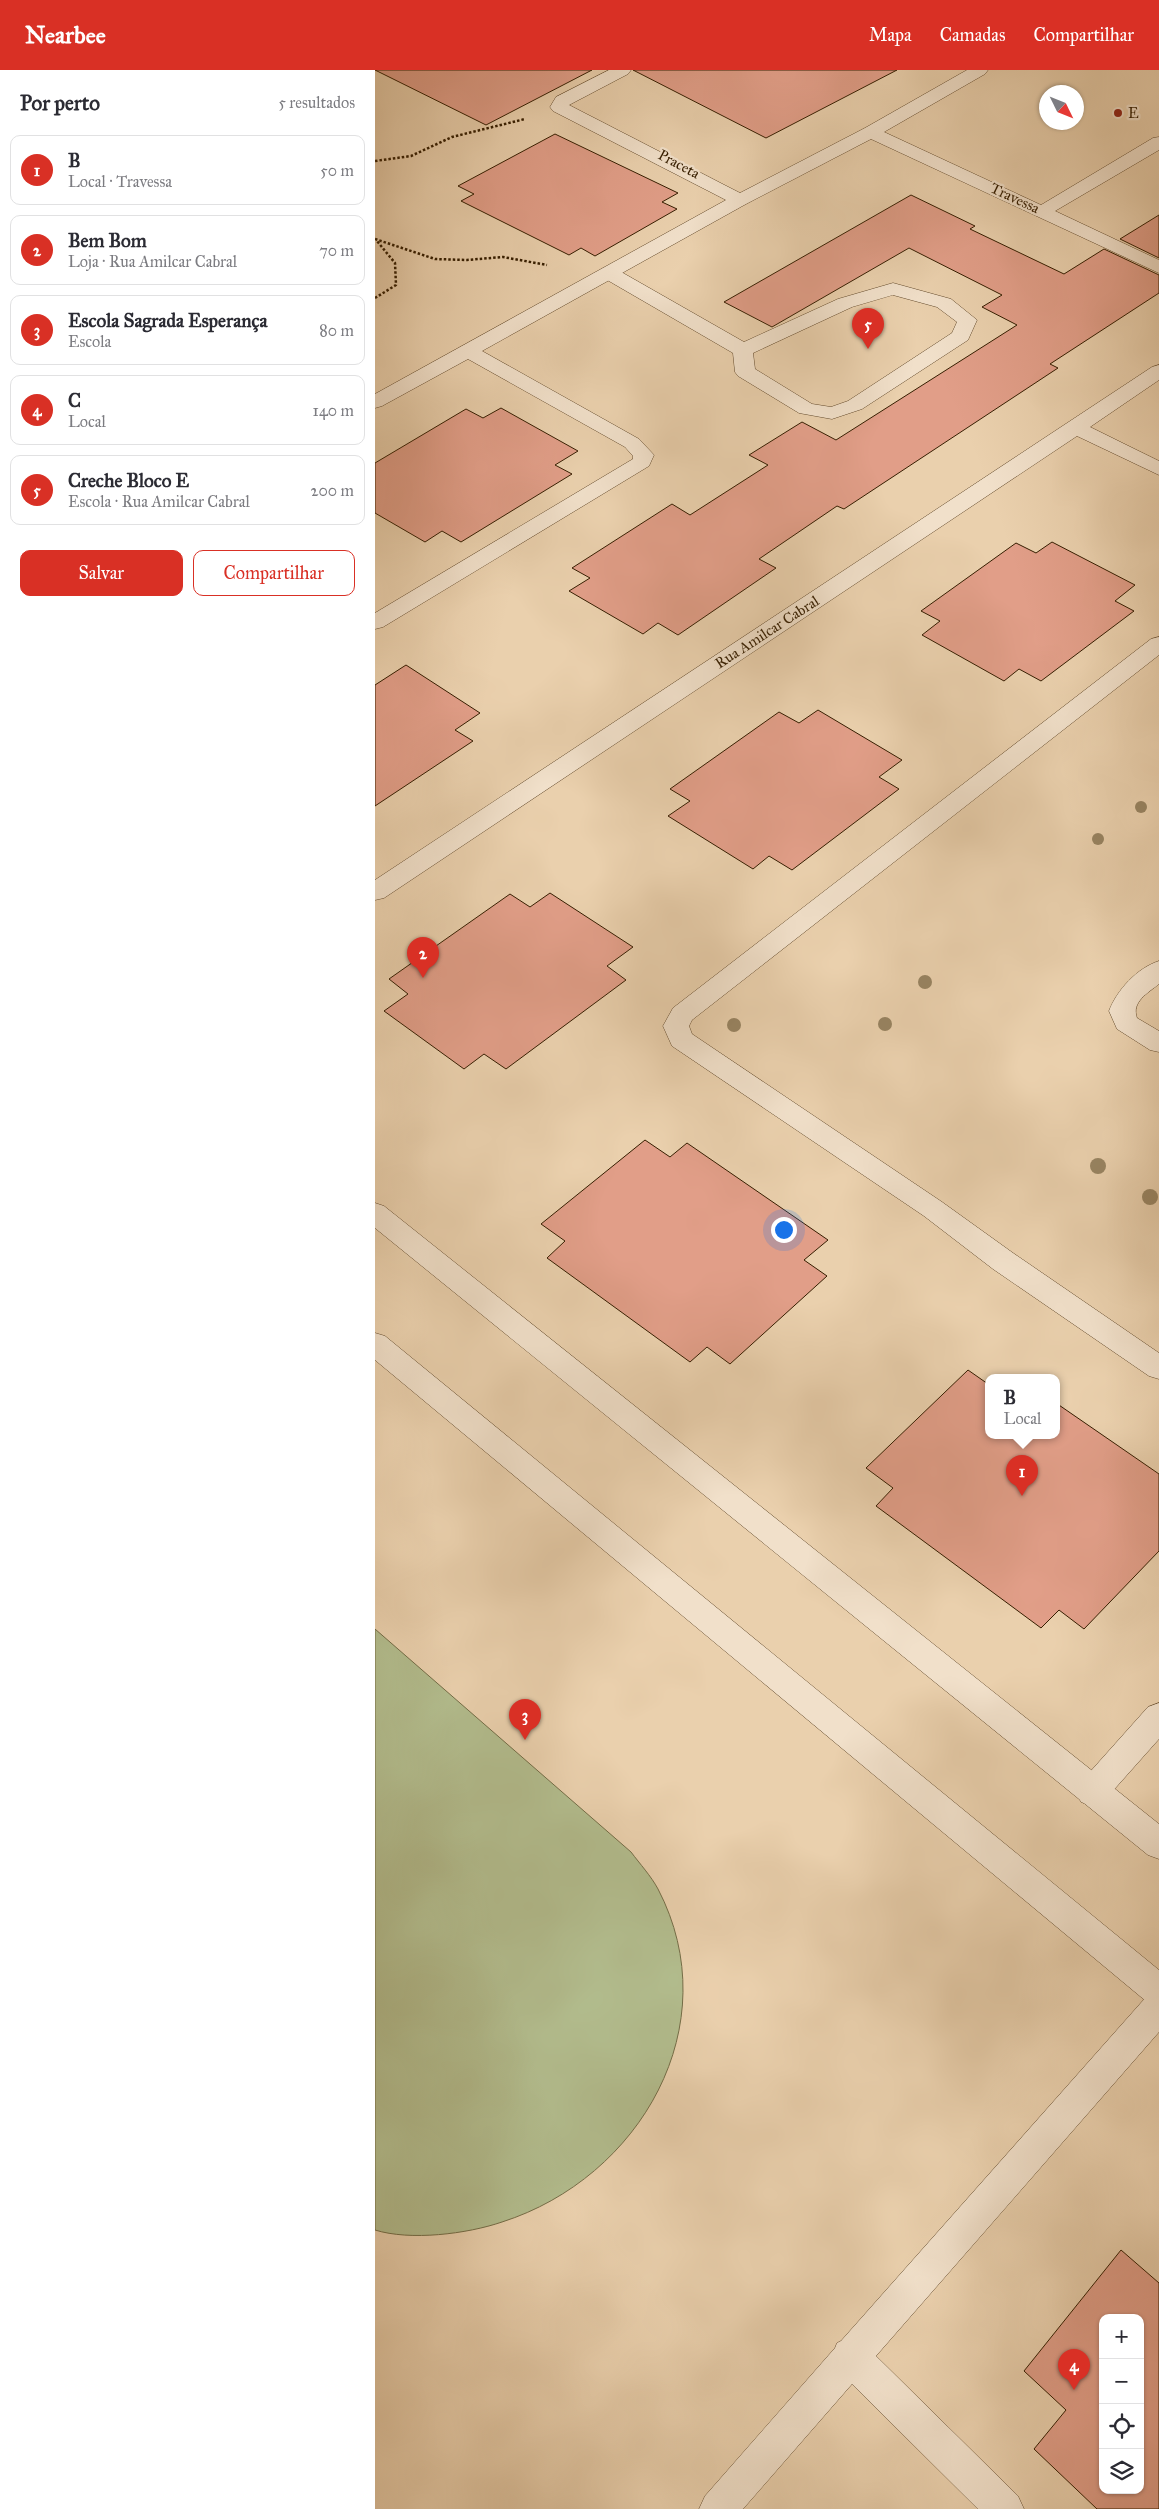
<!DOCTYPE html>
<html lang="pt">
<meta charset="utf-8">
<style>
body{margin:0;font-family:"IM FELL Great Primer",serif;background:#f2f2f3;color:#2b2b33}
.controls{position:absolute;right:15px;bottom:15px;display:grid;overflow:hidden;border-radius:10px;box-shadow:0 1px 4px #0004}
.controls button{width:45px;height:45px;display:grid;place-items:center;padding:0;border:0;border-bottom:1px solid #e1e1e2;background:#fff;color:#2b2b33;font:25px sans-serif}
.compass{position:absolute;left:664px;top:15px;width:45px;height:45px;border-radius:50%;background:#fff;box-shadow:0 1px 4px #0004;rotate:133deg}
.you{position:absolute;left:408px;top:1159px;width:18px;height:18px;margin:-12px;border:4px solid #fff;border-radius:50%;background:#1a73e8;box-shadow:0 0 0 8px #1a73e833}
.badge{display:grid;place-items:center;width:32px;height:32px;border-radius:50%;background:#d93025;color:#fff;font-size:16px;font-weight:700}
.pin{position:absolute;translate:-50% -41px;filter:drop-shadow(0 1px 2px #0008)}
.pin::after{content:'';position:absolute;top:26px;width:18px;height:15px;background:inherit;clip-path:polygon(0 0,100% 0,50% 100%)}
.popup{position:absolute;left:610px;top:1304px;width:75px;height:65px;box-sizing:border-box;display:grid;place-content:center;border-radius:10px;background:#fff;filter:drop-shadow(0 1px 4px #0005);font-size:16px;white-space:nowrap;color:#7c7c81}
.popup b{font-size:19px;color:#2b2b33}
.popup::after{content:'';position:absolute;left:50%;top:100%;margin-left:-10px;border:10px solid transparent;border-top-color:#fff}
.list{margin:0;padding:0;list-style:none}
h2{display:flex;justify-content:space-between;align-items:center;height:65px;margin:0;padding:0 20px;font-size:21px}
h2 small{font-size:16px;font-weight:400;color:#7c7c81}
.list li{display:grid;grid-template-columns:32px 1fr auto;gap:15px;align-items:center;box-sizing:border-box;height:70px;margin:0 10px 10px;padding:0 10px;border:1px solid #e1e1e2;border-radius:10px}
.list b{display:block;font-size:19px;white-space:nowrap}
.list p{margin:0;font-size:16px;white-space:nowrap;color:#7c7c81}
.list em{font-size:16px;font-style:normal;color:#7c7c81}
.actions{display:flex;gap:10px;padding:15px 20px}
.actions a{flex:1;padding:11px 0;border:1px solid #d93025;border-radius:10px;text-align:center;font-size:18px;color:#d93025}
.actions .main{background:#d93025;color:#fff}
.icon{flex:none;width:28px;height:28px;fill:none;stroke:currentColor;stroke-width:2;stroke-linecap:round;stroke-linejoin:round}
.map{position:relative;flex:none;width:784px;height:2439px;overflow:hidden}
header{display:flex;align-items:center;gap:30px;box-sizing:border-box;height:70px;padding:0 25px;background:#d93025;color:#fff}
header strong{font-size:24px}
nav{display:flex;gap:28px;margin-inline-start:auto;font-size:18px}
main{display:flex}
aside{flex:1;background:#fff}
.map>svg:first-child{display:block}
.green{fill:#b2bc8d;stroke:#746d47}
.building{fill:#e19e88;stroke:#361e01;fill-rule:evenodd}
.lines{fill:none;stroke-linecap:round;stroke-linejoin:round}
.service-casing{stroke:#634a2c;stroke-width:1}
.minor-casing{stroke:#634a2c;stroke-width:1}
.tertiary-casing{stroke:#634a2c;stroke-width:1}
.path{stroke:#361e01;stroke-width:2.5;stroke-dasharray:2.5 2;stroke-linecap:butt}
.service{fill:#f1e0ca;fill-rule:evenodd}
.minor{fill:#f1e0ca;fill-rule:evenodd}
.tertiary{fill:#f1e0ca;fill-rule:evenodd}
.tree{fill:#988462}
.poi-dot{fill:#8f2418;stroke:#f1e0ca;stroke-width:2}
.labels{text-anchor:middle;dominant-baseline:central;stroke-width:4.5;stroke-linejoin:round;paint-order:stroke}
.far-poi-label{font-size:15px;fill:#361e01;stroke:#f1e0ca;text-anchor:start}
.far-street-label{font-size:15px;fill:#361e01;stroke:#f1e0ca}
</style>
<header>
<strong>Nearbee</strong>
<nav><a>Mapa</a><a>Camadas</a><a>Compartilhar</a></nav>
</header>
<main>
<aside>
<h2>Por perto<small>5 resultados</small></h2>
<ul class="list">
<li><span class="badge">1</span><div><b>B</b><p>Local · Travessa</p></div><em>50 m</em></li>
<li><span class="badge">2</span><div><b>Bem Bom</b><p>Loja · Rua Amilcar Cabral</p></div><em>70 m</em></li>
<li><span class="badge">3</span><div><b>Escola Sagrada Esperança</b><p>Escola</p></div><em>80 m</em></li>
<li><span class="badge">4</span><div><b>C</b><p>Local</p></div><em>140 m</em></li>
<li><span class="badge">5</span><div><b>Creche Bloco E</b><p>Escola · Rua Amilcar Cabral</p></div><em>200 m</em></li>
</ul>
<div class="actions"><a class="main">Salvar</a><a>Compartilhar</a></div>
</aside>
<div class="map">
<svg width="784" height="2439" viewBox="0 0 784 2439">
<rect width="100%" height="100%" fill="#ead0ad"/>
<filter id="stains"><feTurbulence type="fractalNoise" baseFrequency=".004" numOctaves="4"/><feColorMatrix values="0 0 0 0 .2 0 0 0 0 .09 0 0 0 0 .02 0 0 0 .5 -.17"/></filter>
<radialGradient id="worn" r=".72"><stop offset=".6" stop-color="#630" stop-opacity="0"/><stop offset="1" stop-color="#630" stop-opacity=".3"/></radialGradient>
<path class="green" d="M0,1559l256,223c9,12 20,24 27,37 71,136 -18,289 -156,333 -35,12 -92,19 -127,8z"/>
<g class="building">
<path d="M0,0h217l-106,55z"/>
<path d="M258,0h264l-131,68z"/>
<path d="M180,64l123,59 -16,9 15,7 -82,47 -14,-8 -12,7 -108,-54 13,-7 -16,-8z"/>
<path d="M536,125l64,31 -5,3 94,45 40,-25 55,26v18l-109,71 8,4 -214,141 -7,-3 -78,53 17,9 -98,67 -20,-12 -15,11 -74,-43 21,-13 -18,-10 100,-64 18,11 78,-50 -19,-10 53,-33 34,18 181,-115 -35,-18 20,-12 -93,-47 -137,79 -48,-25z"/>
<path d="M784,145v43l-39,-19z"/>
<path d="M126,338l77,43 -23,14 17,9 -111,68 -19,-11 -17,11 -50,-29v-50l91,-54 17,9z"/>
<path d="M677,472l83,43 -20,16 19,10 -93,70 -22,-12 -15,12 -82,-46 18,-14 -19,-10 95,-68 20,10z"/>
<path d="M31,595l74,48 -25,17 18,11 -98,65v-121z"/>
<path d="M443,640l84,50 -23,17 20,12 -107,81 -23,-14 -16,13 -85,-53 22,-15 -20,-12 109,-77 20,11z"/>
<path d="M175,823l83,54 -26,19 19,14 -120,89 -22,-15 -20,15 -80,-58 24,-17 -19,-15 121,-85 20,13z"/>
<path d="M270,1070l25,17 17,-14 141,97 -24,20 23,16 -97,88 -23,-17 -17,15 -143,-104 18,-17 -24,-17z"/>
<path d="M593,1300l20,14v51h68v-32l103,71v77l-75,78 -25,-19 -18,18 -165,-122 17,-18 -27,-20z"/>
<path d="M746,2180l38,33v226h-62l-63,-60 32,-39 -42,-39zM728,2248h37v172h-37z"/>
</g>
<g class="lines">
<defs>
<path id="service" d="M234,197l7,2 128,73 94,-43 55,-16 58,16 26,21 -9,20 -106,69 -30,10 -33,-6 -61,-37 -3,-4 -2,-19 -131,-76 -2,-4 2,-4zM518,225l44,12 20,15 -5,11 -104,68 -17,6 -19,-3 -57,-35 -2,-16 99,-46z"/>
<g id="minor">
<path d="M234,0h22l-3,4 -59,31 171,88 125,-65 102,-58h21l-3,4 -101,58 157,73 112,-67 6,-1v13l-104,61 104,49v13l-288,-134 -125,65 -264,147 157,88 15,16 -5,11 -266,161 -8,2v-16l258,-154v-3l-8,-9 -157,-88 -86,47 -7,2v-14l351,-194 -173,-89 -3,-4 6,-10z"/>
<path d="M784,295v15l-69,47 69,34v14l-82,-39 -693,462 -9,2v-20l777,-513z"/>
<path d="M784,567v18l-467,365 -3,6 3,8 250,168 71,51 146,100v26l-10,-3 -156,-107 -69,-53 -252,-170 -9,-20 10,-18 478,-369z"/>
<path d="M784,891v23c-11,9 -28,18 -22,34l22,13v21l-9,-2 -33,-21 -8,-18c8,-21 28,-43 50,-50z"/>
<path d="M784,1633v36l-56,63 -11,4 -11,-4 -5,-10 5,-10 67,-75z"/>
<path d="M784,1921v41l-283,324 142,140 6,13h-46l-126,-125 -109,125h-44l6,-13 130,-148 2,-5 4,-2 306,-345z"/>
</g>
<g id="tertiary">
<path d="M0,1133l9,3 775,618v35l-11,-4 -773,-627z"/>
<path d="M0,1263l10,3 774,634v37l-12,-5 -772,-642z"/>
</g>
</defs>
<use href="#service" class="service-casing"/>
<use href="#minor" class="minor-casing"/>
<use href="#tertiary" class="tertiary-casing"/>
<g class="path">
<path d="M0,91l36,-5 41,-19 73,-18"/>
<path d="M0,169l60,20 32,1 36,-3 44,8"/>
<path d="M0,228l21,-13 -1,-22 -18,-22"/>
</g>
<use href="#service" class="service"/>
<use href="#minor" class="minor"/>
<use href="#tertiary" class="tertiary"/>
</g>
<g class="tree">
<circle cx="766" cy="737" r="6"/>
<circle cx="723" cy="769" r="6"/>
<circle cx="550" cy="912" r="7"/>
<circle cx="510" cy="954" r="7"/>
<circle cx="359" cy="955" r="7"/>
<circle cx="723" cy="1096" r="8"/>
<circle cx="775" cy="1127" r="8"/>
</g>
<circle class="poi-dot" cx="743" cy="43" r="5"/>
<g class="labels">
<g class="far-poi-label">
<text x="753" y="43">E</text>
</g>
<g class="far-street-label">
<text transform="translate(304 94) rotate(28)">Praceta</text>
<text transform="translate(640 128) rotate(25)">Travessa</text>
<text transform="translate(392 562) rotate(-33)">Rua Amilcar Cabral</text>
</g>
</g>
<rect width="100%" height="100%" filter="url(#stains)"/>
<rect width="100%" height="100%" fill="url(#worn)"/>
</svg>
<div class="controls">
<button>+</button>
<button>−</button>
<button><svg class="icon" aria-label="locate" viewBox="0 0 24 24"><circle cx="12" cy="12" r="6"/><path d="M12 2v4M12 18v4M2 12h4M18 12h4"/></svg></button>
<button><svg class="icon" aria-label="layers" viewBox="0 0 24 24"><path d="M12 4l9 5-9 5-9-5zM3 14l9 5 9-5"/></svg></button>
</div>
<svg class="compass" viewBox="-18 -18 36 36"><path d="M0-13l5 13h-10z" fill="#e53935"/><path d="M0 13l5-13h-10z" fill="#7c7c81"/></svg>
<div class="you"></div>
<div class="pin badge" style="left:647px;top:1426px">1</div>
<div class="popup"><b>B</b>Local</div>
<div class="pin badge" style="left:48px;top:908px">2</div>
<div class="pin badge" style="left:150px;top:1670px">3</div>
<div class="pin badge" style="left:699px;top:2320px">4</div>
<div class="pin badge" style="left:493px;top:279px">5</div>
</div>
</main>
